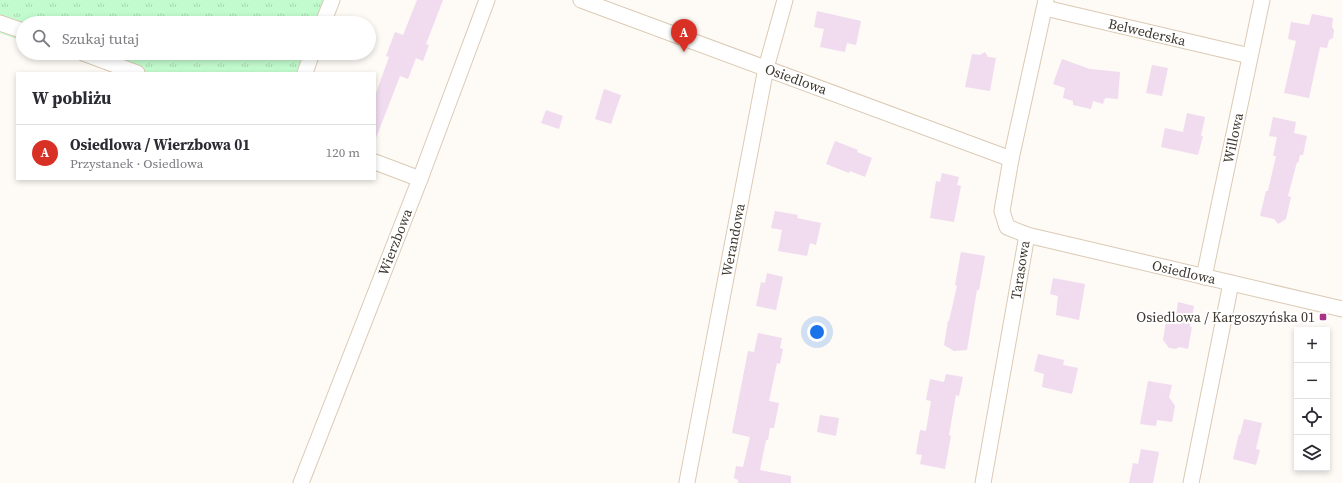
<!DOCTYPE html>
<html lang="pl">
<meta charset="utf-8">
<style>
body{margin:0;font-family:"Source Serif 4",serif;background:#f2f2f3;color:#2b2b33}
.controls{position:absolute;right:12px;bottom:12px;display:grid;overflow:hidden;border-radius:0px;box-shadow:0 2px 6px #0003}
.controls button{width:36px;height:36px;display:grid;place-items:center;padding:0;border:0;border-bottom:1px solid #e1e1e2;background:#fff;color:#2b2b33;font:20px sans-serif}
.you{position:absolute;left:817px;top:332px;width:14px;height:14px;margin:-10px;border:3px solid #fff;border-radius:50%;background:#1a73e8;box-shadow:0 0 0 6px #1a73e833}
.badge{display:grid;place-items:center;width:26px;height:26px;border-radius:50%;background:#d93025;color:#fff;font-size:13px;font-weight:700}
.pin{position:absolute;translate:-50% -33px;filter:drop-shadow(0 1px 2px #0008)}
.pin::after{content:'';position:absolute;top:21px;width:14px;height:12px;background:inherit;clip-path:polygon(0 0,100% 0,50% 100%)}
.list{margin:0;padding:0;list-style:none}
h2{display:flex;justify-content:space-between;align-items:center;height:52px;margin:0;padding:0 16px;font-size:17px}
h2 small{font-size:13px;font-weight:400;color:#7c7c81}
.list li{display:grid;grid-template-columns:26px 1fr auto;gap:12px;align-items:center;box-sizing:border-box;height:56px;padding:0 16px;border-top:1px solid #e1e1e2}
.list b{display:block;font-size:15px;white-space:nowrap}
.list p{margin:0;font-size:13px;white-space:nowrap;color:#7c7c81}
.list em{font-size:13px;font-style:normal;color:#7c7c81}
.icon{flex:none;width:22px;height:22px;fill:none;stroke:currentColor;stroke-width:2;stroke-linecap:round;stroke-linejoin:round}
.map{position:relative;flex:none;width:1342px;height:483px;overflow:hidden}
.search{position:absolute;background:#fff;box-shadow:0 2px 6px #0003;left:16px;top:16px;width:360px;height:44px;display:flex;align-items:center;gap:10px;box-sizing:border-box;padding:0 14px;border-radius:22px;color:#7c7c81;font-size:15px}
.panel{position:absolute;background:#fff;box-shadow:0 2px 6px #0003;left:16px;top:72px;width:360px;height:108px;border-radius:0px}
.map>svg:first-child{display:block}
.grass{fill:url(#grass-tufts)}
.building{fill:#f0dbef}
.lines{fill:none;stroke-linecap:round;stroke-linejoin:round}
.minor-casing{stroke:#dbcab5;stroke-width:17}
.minor{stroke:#fff;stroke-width:15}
.poi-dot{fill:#aa3287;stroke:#fff;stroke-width:1.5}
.labels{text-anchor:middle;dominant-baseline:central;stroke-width:4;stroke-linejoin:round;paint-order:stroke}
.street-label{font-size:14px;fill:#3e382f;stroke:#fff}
.poi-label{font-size:14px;fill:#3e382f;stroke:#fff;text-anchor:end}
</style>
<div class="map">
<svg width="1342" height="483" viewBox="0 0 1342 483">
<defs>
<pattern id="grass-tufts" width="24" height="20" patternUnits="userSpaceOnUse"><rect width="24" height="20" fill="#c2fbce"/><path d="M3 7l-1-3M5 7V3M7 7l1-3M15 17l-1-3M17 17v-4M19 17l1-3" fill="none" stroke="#a8d8b1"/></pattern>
</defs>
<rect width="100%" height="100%" fill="#fefaf6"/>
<g class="grass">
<path d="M0,0h332l-9,23h-300v18l-23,-8z"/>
<path d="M61,53h251l-7,20h-184z"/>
</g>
<g class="building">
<path d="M417,0h26l-17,44 3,1 -6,16 -7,-3 -8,21 -8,-3 -24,62h-1v-42l14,-39 -3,-1 9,-24 8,3z"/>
<path d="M817,11l44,10 -5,24 -9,-2 -2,9 -25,-5 4,-18 -10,-2z"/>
<path d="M1312,14l21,4 -1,9 2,3 -1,8 -4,2 -2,8 -7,-1 -11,51 -25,-5 12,-52 -8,-2 3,-17 18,3z"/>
<path d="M985,52l3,5 8,1 -6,33 -25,-4 7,-33 8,1z"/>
<path d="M1062,59l28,10 30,3 -2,27 -13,-1 -2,6 -10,-3 -2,8 -18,-4v-4l-10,-3 2,-10 -12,-4z"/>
<path d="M1152,65l16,3 -6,28 -16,-3z"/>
<path d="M604,89l17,6 -10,29 -16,-5z"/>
<path d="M546,110l17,6 -4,13 -18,-6z"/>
<path d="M1187,113l18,4 -4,19h2l-5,19 -37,-8 4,-19 18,4z"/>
<path d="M1273,117l23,5 -2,11 13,3 -4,19h-3l-2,8 -1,-1 -9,34 3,1 -5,22 -8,5 -4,-5 -14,-3 6,-25h2l8,-35h-3l4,-19 -8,-1z"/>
<path d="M835,141l23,9 -1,2 15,6 -7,19 -15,-6 -1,2 -23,-9z"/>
<path d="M942,173l17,4 -2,8 4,1 -7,36 -24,-4 6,-37 4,1z"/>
<path d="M775,211l23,4 -1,3 24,5 -5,22 -6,-2 -3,13 -29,-5 4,-21 -11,-2z"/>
<path d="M961,252l24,4 -6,34h-2l-10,60 -13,1 -10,-6 4,-24h1l8,-35 -2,-1z"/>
<path d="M767,273l16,4 -7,33 -20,-4 5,-24 4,1z"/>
<path d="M1053,278l32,6 -6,36 -23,-5 2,-19 -8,-2z"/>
<path d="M1178,302l16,4 -4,21h2l-4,22 -9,-2 -3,2 -7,-1 -6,-8 3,-18h3l1,-7 6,1z"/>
<path d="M758,333l24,5 -2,10 3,1 -3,15 -3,-1 -8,38 10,2 -5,25h-4l-2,12h-2l-6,30 31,6v7h-53v-3l-4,-2 2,-12 7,1 7,-30 -18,-4 16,-82 6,1z"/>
<path d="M1038,354l26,6 -1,5 15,3 -6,26 -30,-7 2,-13 -10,-3z"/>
<path d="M946,374l17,3 -4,19 -3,-1 -7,40 2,1 -6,33 -25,-5 2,-9 -6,-1 4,-24 6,1 5,-30 -5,-1 4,-21 14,3z"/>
<path d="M1148,381l24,4 -3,12 6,9 -3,16 -15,-2 -1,6 -16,-2z"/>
<path d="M820,415l19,3 -3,18 -19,-4z"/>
<path d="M1244,419l18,4 -6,26 4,1 -4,15 -23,-6 6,-25 1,1z"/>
<path d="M1141,449l18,3 -6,31h-24l4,-20 5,1z"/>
</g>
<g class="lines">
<defs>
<g id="minor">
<path d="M581,0l430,159"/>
<path d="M1046,0l-35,159 -9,52 5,16 20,8 315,74"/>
<path d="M1045,8l205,48"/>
<path d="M0,23l23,8"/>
<path d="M323,23l9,-23"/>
<path d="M83,53l54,20"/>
<path d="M305,73l7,-20"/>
<path d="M375,162l45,17"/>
<path d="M1204,277l58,-277"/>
<path d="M687,482l79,-414 19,-68"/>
<path d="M301,483l119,-304 67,-179"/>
<path d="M983,483l44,-248"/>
<path d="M1191,483l40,-200"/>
</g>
</defs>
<use href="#minor" class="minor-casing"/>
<use href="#minor" class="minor"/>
</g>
<rect class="poi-dot" x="1319" y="313" width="8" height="8" rx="2"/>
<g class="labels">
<g class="street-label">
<text transform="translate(1147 32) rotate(13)">Belwederska</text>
<text transform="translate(796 79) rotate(20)">Osiedlowa</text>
<text transform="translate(1233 138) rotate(-78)">Willowa</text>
<text transform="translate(733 240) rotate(-79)">Werandowa</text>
<text transform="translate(395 242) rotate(-69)">Wierzbowa</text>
<text transform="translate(1020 270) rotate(-81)">Tarasowa</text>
<text transform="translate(1184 272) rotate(13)">Osiedlowa</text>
</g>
<g class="poi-label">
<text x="1315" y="317">Osiedlowa / Kargoszyńska 01</text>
</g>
</g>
</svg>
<div class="controls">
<button>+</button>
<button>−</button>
<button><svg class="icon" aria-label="locate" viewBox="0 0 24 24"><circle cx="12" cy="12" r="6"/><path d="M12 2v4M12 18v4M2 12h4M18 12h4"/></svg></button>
<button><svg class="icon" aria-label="layers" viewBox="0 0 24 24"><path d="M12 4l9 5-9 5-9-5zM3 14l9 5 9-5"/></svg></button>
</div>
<div class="you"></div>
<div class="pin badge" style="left:684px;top:52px">A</div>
<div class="search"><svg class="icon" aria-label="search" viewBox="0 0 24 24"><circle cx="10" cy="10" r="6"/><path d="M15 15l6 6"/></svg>Szukaj tutaj</div>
<section class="panel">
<h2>W pobliżu<small></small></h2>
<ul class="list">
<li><span class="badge">A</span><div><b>Osiedlowa / Wierzbowa 01</b><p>Przystanek · Osiedlowa</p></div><em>120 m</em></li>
</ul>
</section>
</div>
